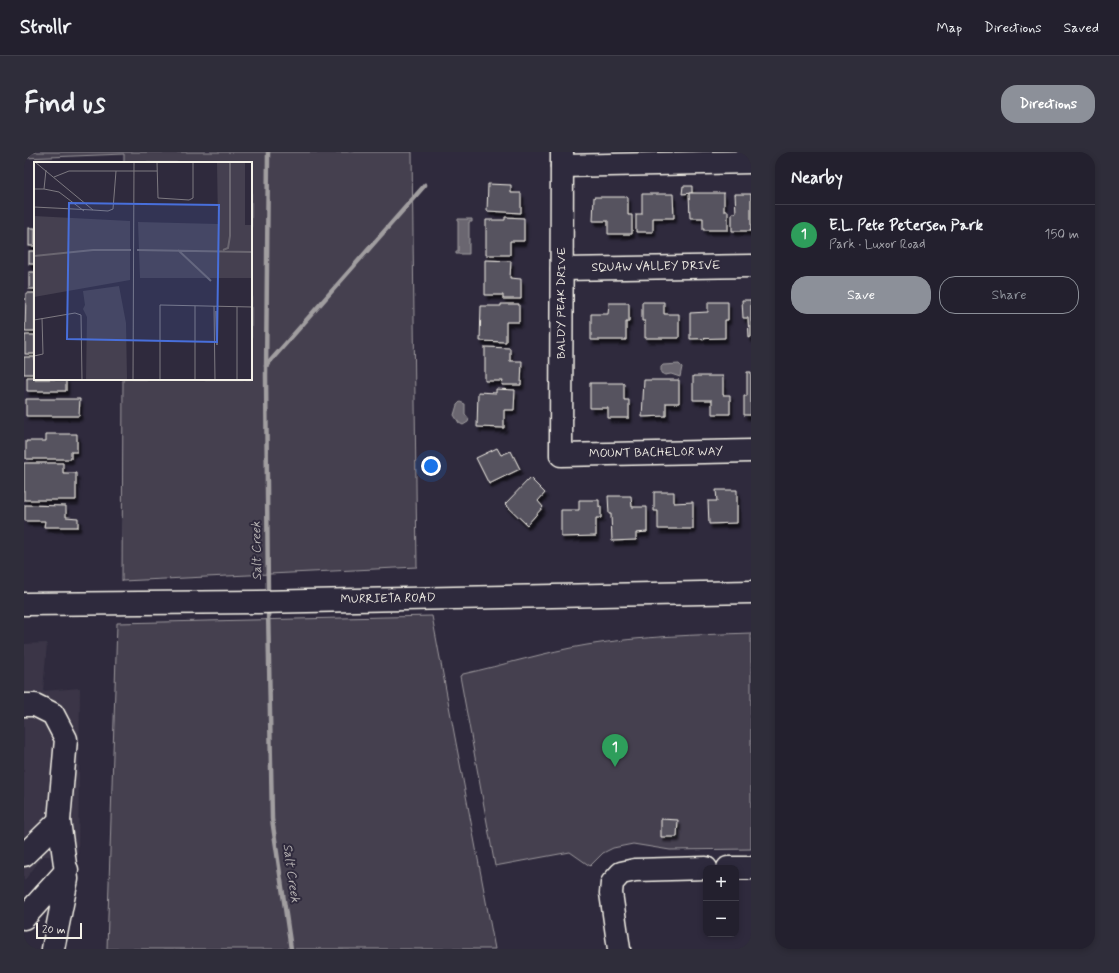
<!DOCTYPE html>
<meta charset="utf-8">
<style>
body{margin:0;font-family:Mynerve,sans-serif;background:#2f2d3a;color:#f1f3f6}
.controls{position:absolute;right:12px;bottom:12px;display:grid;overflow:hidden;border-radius:8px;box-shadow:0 2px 6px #0003}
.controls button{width:36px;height:36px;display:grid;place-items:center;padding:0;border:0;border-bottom:1px solid #403e4a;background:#23202e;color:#f1f3f6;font:20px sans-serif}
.scale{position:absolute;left:12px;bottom:10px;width:46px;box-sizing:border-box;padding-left:4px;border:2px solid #f4f1e8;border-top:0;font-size:11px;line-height:14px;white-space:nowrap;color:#f4f1e8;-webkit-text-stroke:3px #2f2a3d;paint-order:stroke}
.you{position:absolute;left:407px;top:314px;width:14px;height:14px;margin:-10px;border:3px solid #fff;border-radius:50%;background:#1a73e8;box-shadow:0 0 0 6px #1a73e833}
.badge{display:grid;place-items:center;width:26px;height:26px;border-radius:50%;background:#8c9099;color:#fff;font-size:13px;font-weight:700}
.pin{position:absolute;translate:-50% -33px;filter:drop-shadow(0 1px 2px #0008)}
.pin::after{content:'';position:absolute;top:21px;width:14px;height:12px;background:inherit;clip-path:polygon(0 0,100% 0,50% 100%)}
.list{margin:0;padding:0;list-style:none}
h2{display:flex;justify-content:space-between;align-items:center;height:52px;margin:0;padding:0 16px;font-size:17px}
h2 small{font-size:13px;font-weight:400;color:#a3a3aa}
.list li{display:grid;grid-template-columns:26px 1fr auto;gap:12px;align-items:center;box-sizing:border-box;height:60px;padding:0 16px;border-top:1px solid #403e4a}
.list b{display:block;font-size:15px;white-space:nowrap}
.list p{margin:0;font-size:13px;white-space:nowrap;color:#a3a3aa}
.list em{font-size:13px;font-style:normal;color:#a3a3aa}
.actions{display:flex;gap:8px;padding:12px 16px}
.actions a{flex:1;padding:9px 0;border:1px solid #8c9099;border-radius:16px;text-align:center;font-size:14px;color:#8c9099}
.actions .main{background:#8c9099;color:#fff}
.map{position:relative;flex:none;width:727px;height:797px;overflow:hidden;border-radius:16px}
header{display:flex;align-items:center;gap:24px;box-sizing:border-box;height:56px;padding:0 20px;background:#23202e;border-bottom:1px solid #403e4a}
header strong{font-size:19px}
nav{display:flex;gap:22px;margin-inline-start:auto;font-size:14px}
.intro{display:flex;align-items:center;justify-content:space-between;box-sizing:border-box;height:96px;padding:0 24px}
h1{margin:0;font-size:28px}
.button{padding:10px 18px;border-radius:16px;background:#8c9099;color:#fff;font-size:14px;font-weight:700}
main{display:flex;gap:24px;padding:0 24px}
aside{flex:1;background:#23202e;border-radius:16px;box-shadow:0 2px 6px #0003}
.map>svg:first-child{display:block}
.built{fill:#3b3647}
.green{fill:#454050;stroke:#9c989c}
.water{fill:#6a6670;stroke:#a19ea0}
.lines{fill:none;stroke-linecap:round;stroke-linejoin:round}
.stream{stroke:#a19ea0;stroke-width:4.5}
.building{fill:#56525f;stroke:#f4f1e8;filter:url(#shadow)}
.minor-casing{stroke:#f4f1e8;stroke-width:25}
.major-casing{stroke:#f4f1e8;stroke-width:25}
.minor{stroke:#2f2a3d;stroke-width:22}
.major{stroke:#2f2a3d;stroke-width:22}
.labels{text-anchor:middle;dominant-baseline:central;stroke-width:4;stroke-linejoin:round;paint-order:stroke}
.street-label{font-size:12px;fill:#f4f1e8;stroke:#2f2a3d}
.water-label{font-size:13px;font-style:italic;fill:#b6b2b2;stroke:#2f2a3d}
.inset-river{fill:none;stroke:#6a6670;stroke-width:2}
.inset-road{fill:none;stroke:#7e7a81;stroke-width:1}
.view{fill:#486fdb;fill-opacity:0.15;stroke:#486fdb;stroke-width:2}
.inset-edge{fill:none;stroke:#f4f1e8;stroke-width:2}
</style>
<header>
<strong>Strollr</strong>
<nav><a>Map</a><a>Directions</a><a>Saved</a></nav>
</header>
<div class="intro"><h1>Find us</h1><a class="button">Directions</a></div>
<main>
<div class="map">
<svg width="727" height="797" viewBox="0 0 727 797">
<defs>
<filter id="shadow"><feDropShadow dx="2.5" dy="4.5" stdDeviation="1" flood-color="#0009"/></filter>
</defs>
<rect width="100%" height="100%" fill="#2f2a3d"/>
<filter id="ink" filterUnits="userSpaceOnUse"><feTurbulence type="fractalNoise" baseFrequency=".025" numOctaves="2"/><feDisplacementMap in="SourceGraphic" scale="8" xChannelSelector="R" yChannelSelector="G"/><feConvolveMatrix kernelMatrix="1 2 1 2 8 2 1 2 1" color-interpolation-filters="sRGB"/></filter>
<g filter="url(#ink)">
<path class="built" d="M23,491l-4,48 37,-3 -2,169 -35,-1 -19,25v-237z"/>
<g class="green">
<path d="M0,0h388l5,415 -295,14 1,-202h128v-216h-127v-9l-100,4z"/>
<path d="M408,464l63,333h-388l10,-326z"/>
<path d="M727,481v216l-81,1 -37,-6 -20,4 -10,5 -13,13 -20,-14 -75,14 -35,-190 3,-2c41,-9 82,-22 124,-29 55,-9 109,-10 164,-12z"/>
</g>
<g class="water">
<path d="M434,67h14v3h-3v32h-13v-3h2z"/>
<path d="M655,212l3,3 -2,10 -9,-3 -6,1 -4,-2v-6l2,-2z"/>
<path d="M436,250l5,2v10l4,5 -1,3 -5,3 -4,-2 -5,-8 3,-10z"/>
</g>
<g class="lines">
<g class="stream">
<path d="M242,214l159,-181"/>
<path d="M244,444l-2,-220 2,-224"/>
<path d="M244,456l4,211 19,130"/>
</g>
</g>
<g class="building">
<path d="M464,32l23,1v8h10v20l-34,-2z"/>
<path d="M659,34h9v7l-10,1z"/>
<path d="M665,41h35v18h4v19h-25v-12h-13z"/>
<path d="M618,42h31l1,24h-21v14h-17v-18h6z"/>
<path d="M711,42h16v37h-19v-18h4z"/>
<path d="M570,45h34v18h4v19h-24v-13h-15z"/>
<path d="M481,65l19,1v23h-14v14h-24v-35h19z"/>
<rect x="5" y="76" width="6" height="18"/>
<rect x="5" y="99" width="6" height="13"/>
<path d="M461,108l26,1 -1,17 11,1v20h-18v-4h-18z"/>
<rect x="5" y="120" width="6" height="17"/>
<path d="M2,141h9v38h-10z"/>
<path d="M718,148h9v37l-2,1 -1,-20h-5z"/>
<path d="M618,150h22v12h15v24h-34v-17h-3z"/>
<path d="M684,150h20v18h-3v18l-35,1v-26l18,-1z"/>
<path d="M585,151h20v19h-3v18h-35v-26h17z"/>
<path d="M477,152h18v18h-13v20l-26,-1 1,-35h20z"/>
<rect x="1" y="183" width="10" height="19"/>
<path d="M461,195l25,1v13h12l-1,24h-19l1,-4h-18z"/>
<rect x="0" y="205" width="11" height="17"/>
<path d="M723,220h4v43h-7v-19h3z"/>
<path d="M669,224h30v19h7v19h-18v-14h-19z"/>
<path d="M3,225h8v2h31v12h-39z"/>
<path d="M620,228h35v23h-13v13l-24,1z"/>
<path d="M566,231h34v17h5v18h-21v-10h-18z"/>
<path d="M472,237l19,1 -1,20h-10v18l-27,-1 1,-35 18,1z"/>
<path d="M2,247h54l-1,17h-53z"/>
<path d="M22,282h31v18h-6v7h-45v-18h20z"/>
<path d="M473,296l4,7 10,-4 9,18 -31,15 -13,-26z"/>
<path d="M0,311h39v10h13v27h-52z"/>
<path d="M506,326l15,15 -7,8 5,6 -16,18 -22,-21z"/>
<path d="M692,338h21v33l-28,1 -1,-23h9z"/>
<path d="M630,340h20v11l19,-1v27h-35v-18h-4z"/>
<path d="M584,344h23l1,11h15v25l-11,1v7l-24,1 -1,-27h-2z"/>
<path d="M555,348h20v7l2,-1v12h-5v18l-35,1v-27h18z"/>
<path d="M1,353l41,1v11l12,1v9h-34l1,-6h-20z"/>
<path d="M637,667l17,1 -1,17h-16z"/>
</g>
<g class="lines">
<defs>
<g id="minor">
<path d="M538,0l-1,303 190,-4"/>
<path d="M538,14l189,-4"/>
<path d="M538,117l189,-3"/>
<path d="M0,553h11l18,9 13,25 -7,82 -35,34"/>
<path d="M704,716h23"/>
<path d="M0,766l43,-48"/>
<path d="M29,797l14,-70 -8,-58"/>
<path d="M595,797l-8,-56 1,-10 9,-10 14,-3 71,-2"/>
</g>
<path id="major" d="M0,452l234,-2 493,-10"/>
</defs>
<use href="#minor" class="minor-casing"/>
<use href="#major" class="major-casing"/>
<use href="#minor" class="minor"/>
<use href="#major" class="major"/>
</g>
</g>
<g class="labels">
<g class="street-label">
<text transform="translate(632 115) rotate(-1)">SQUAW VALLEY DRIVE</text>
<text transform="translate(538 151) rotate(-90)">BALDY PEAK DRIVE</text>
<text transform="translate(632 301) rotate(-1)">MOUNT BACHELOR WAY</text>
<text transform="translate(364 447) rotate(-1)">MURRIETA ROAD</text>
</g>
<g class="water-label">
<text transform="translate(233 399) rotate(-91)">Salt Creek</text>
<text transform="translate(267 721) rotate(82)">Salt Creek</text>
</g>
</g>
<g transform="translate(10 10)">
<rect width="218" height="218" fill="#2f2a3d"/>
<path d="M183,0h28v63h7v53h-112l-2,-56 80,2zM0,54l96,5v59l-96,17zM85,124l7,37 1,57h-41l1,-63 -4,-8 2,-4 -2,-14z" fill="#454050"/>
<path class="inset-river" d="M103,88l115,2M144,88l33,31M189,88l5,-2 2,-12v-74M0,94l59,-6h38M182,149l1,34"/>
<path class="inset-road" d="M1,0l58,48 15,1 5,-2 3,-38M123,0l1,36 31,2 4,-2v-36M20,15l15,-6h88M0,27h10l2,-19M10,27l15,3 25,19M0,45l59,3M180,144l1,74M203,145v73M0,158l41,-7 6,2 1,65M0,194l9,-2 -1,-36M99,218l1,-218M126,218v-75l92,2M161,218v-74"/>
<path class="view" d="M35,41l150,2 -2,137 -150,-3z"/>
<rect width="218" height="218" class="inset-edge"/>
</g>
</svg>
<div class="controls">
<button>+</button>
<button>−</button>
</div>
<div class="scale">20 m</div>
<div class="you"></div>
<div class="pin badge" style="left:591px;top:615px;background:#2e9e5b">1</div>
</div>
<aside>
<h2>Nearby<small></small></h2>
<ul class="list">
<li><span class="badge" style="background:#2e9e5b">1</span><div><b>E.L. Pete Petersen Park</b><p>Park · Luxor Road</p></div><em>150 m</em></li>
</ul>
<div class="actions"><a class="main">Save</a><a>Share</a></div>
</aside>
</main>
